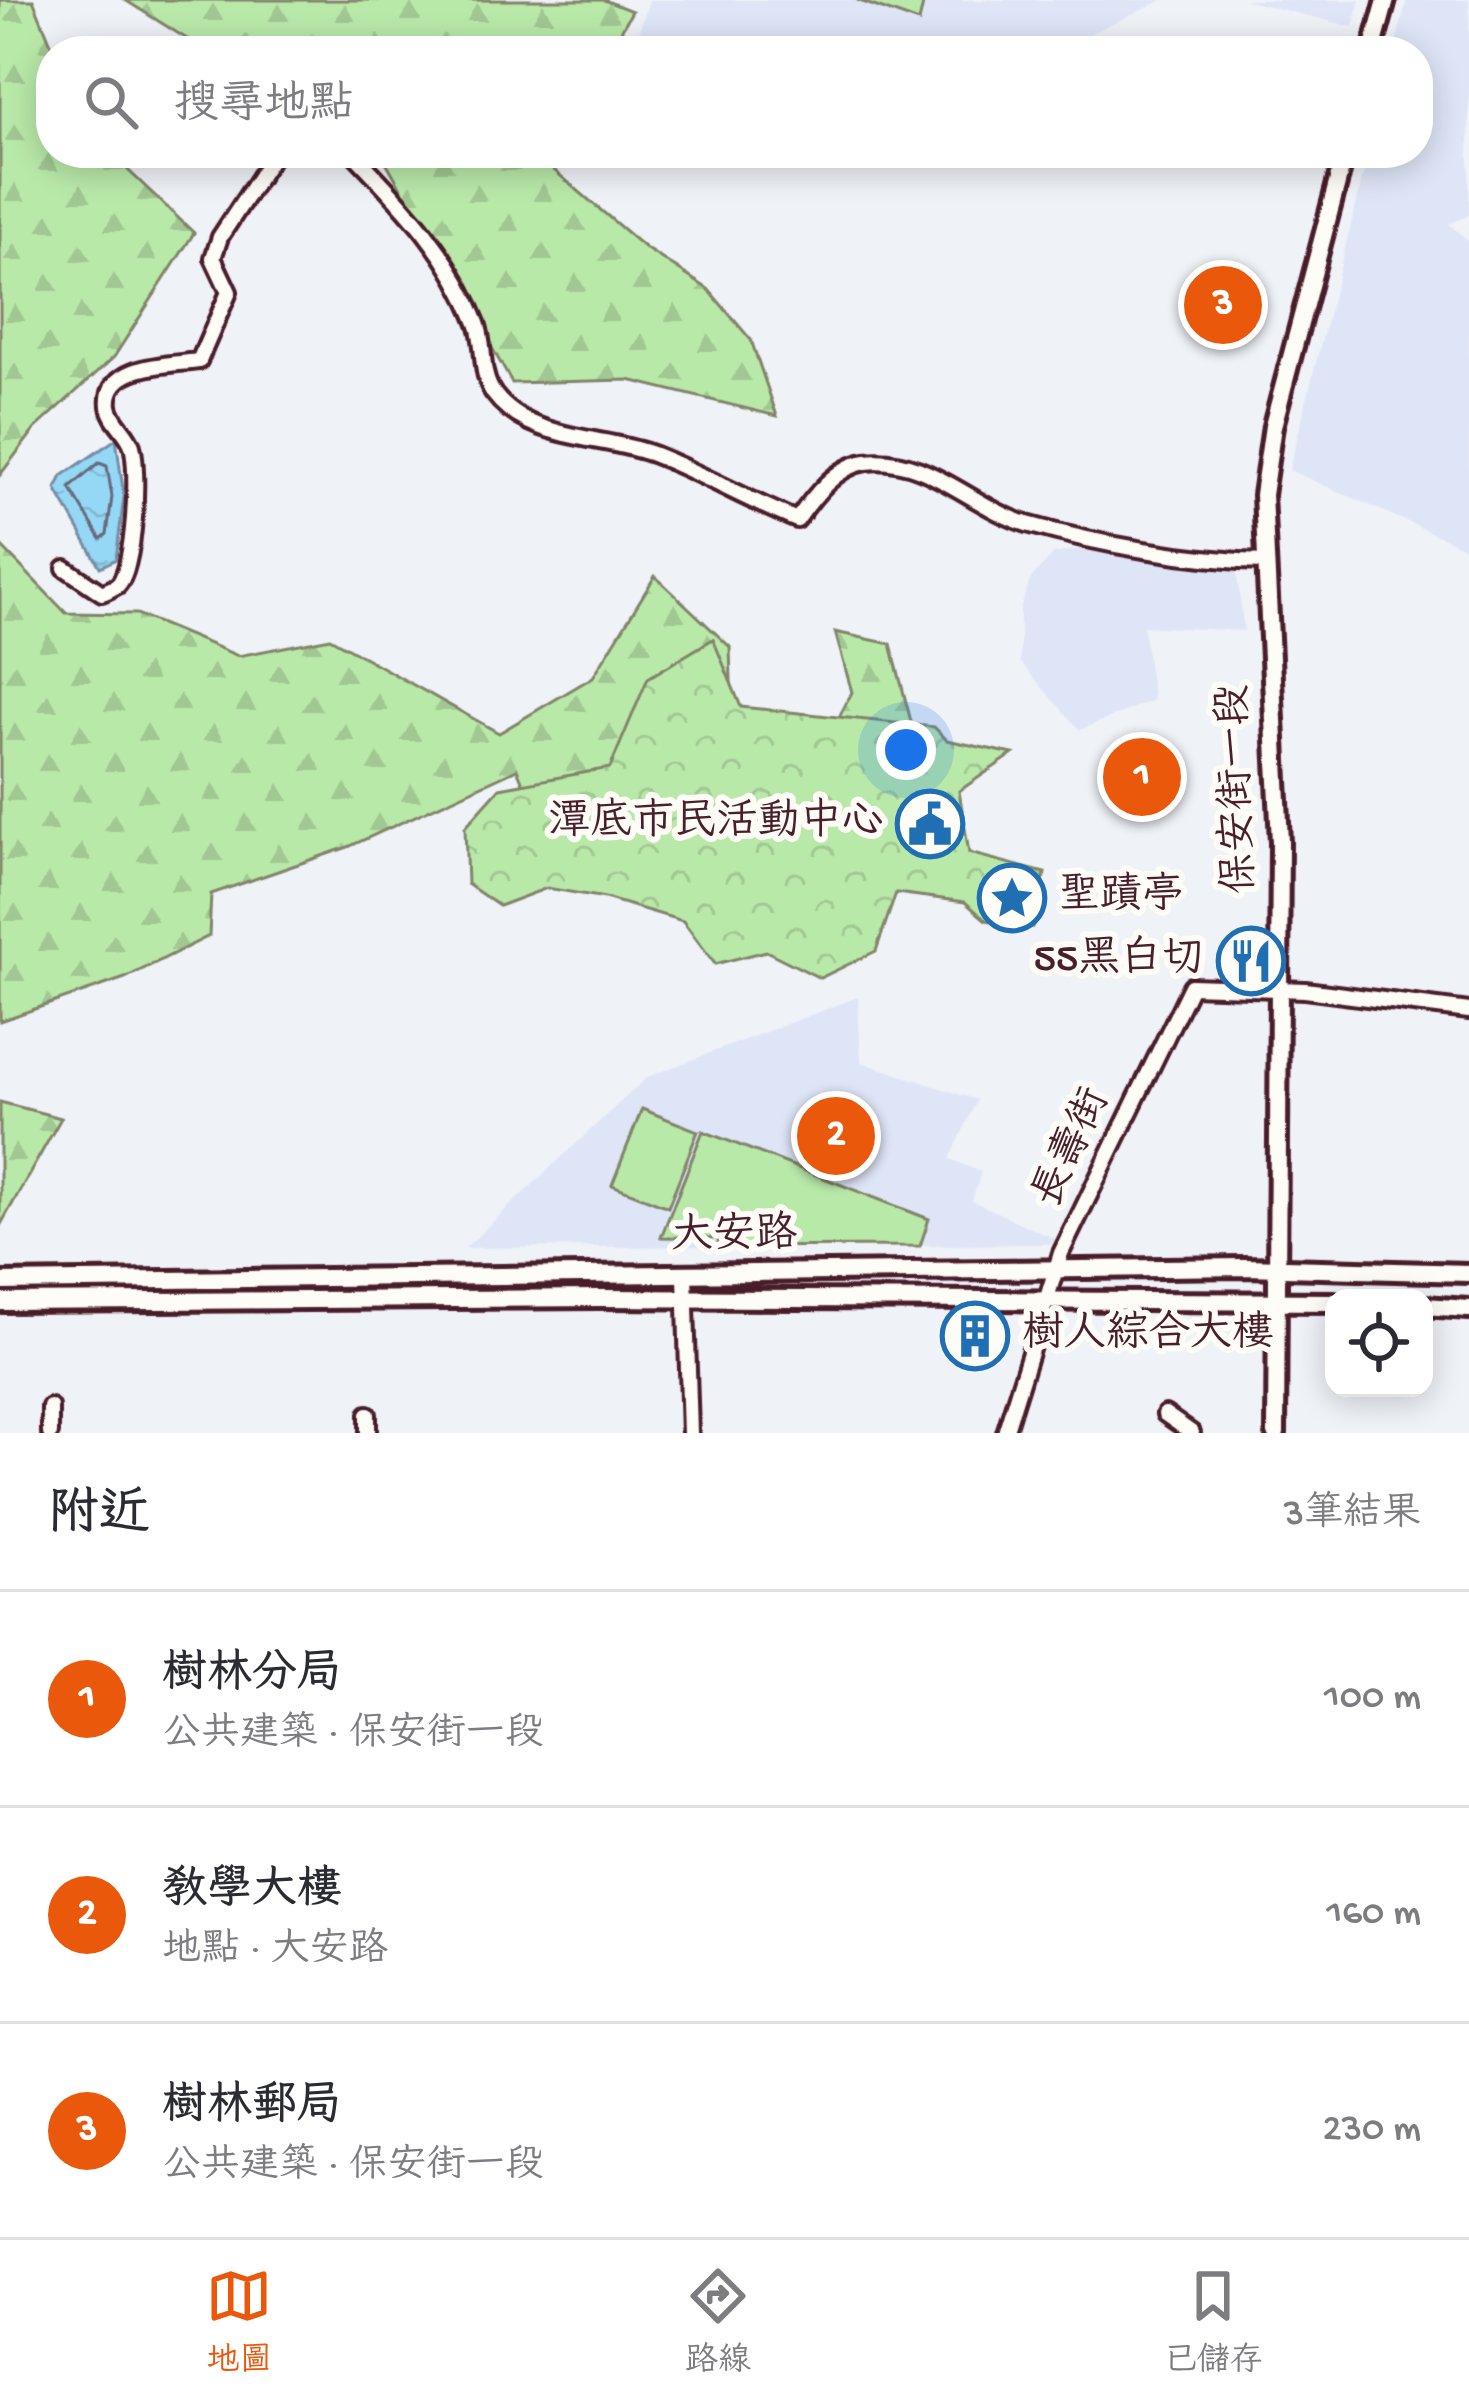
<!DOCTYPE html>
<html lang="zh-TW">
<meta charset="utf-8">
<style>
body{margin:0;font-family:"Gochi Hand","LXGW WenKai TC",sans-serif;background:#f7f7f7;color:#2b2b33}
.controls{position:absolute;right:36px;bottom:36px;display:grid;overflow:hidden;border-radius:24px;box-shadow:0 6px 30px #0003}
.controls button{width:108px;height:108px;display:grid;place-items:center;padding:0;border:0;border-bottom:3px solid #e1e1e2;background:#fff;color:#2b2b33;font:60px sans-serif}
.you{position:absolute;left:906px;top:750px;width:42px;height:42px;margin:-30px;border:9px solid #fff;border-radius:50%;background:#1a73e8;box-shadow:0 0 0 18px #1a73e833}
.badge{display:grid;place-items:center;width:78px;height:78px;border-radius:50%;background:#ea580c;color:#fff;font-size:39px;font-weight:700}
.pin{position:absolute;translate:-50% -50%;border:6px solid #fff;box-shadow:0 3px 12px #0006}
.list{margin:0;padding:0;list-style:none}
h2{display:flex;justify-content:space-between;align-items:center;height:156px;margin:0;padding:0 48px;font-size:51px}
h2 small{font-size:39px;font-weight:400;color:#7c7c81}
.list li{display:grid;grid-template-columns:78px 1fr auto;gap:36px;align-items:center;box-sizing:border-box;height:216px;padding:0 48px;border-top:3px solid #e1e1e2}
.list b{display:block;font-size:45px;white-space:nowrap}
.list p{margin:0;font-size:39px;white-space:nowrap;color:#7c7c81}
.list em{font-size:39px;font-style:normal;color:#7c7c81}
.icon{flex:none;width:66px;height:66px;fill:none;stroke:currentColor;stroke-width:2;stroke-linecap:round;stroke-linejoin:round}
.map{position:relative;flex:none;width:1469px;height:1433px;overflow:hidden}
.search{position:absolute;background:#fff;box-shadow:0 6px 30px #0003;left:36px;right:36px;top:36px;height:132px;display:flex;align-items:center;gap:30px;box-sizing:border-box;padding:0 42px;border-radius:48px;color:#7c7c81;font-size:45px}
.sheet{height:804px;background:#fff}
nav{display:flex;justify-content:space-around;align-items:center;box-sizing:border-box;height:168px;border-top:3px solid #e1e1e2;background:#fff;font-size:33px;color:#7c7c81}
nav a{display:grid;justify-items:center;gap:6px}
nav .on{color:#ea580c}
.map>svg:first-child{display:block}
.built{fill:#dee5f7}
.grass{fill:#b9e9a9;stroke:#82846a;stroke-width:3}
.forest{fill:url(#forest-firs);stroke:#82846a;stroke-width:3}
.park{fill:url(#park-crowns);stroke:#82846a;stroke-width:3}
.water{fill:url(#water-ripples);stroke:#768ea5;stroke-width:3}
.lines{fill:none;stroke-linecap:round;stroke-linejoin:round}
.shore{stroke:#68697c;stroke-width:3}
.minor-casing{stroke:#4a1f2b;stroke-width:22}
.tertiary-casing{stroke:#4a1f2b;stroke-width:26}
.minor{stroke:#fdfcf7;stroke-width:14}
.tertiary{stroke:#fdfcf7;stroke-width:16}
.labels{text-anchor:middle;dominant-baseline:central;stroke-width:12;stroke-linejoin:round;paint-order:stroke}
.street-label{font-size:42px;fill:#4a1f2b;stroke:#fdfcf7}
.poi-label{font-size:42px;fill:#4a1f2b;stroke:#fdfcf7;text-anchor:end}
</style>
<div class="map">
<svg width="1469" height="1433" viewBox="0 0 1469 1433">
<defs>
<pattern id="forest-firs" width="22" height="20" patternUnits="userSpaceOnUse" patternTransform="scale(3)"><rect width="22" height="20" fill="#b9e9a9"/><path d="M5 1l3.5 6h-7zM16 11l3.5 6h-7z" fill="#a1c792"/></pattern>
<pattern id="park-crowns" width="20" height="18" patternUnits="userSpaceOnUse" patternTransform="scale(3)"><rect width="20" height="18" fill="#b9e9a9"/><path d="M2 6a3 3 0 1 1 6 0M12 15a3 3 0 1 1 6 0" fill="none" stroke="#a1c792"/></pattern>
<pattern id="water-ripples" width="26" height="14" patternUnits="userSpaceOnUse" patternTransform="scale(3)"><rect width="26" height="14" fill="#94d8f6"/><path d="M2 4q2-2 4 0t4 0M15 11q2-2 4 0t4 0" fill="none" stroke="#81b9d3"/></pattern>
</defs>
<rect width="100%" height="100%" fill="#eff2f7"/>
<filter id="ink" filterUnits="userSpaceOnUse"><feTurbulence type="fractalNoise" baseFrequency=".00833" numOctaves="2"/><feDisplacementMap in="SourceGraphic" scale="24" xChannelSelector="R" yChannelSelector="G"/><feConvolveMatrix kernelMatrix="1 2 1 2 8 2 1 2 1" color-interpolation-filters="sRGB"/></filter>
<g filter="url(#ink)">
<g class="built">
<path d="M649,0h208l61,22 6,-22h239l-85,39 -7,12h-438z"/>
<path d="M1244,0h116l-7,27z"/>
<path d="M1407,0h62v215l-20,9 20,18v307l-180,-79 80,-317h49v-102h-24z"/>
<path d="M1084,548l152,21 8,62 -101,-5 10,74 -73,30 -60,-68v-53l11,-31 23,-24z"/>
<path d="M858,997l3,65 116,38 -27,59 31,13 -9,29 83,38 -5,5 -585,4 182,-171z"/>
</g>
<g class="grass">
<path d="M642,1109l56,22 -30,76 -56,-22z"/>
<path d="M703,1131l226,88 -9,27 -203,1 2,-9 -58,-1z"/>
</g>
<g class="forest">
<path d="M0,0h33l21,51 -3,102h59l84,80 -80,124 -79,72 -35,46z"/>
<path d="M125,0h479l28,11 -22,40h-404z"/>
<path d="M857,0h67l-5,22z"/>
<path d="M381,153h153l111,95 63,41 43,51 26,76 -148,-36 -117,3z"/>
<path d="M0,545l66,68 71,1 101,42 92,-18 169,95 94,-56 62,-101 75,71 2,65 101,17 19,-37 -17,-60 56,12 39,151 -366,85 -47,-111 -169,78 -137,47 -2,42 -84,42 -125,43z"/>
<path d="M0,1102l61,16 -61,108z"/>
</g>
<path class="park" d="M713,639l28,68 193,20 13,13 66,14 -54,37 10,62 76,20 -13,54 -46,-7 -21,-18 -69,-9 -20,58 -56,27 -54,-27 -51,13 -32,-43 -78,-23 -58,-10 -48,18 -32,-22 -2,-57 35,-39 110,-20 38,-90z"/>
<path class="water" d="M116,439l8,58 -8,62 -16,8 -44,-78 6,-13z"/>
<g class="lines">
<path class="shore" d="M99,463l8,3 5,31 -5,37 -6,5 -31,-51z"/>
<defs>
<g id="minor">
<path d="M353,153c50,52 97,100 124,170 9,23 2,50 17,71 36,48 110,41 161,61 48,19 94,46 142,65 16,-23 39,-54 69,-58 60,-8 107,46 161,62 74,21 161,36 237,38"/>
<path d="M65,568l37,25c1,0 15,-7 16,-8 17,-18 21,-115 14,-139 -4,-14 -21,-25 -23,-40 -5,-43 62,-41 90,-45l30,-69 -16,-34 7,-21 55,-84"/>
<path d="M685,1275l5,158"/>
<path d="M368,1414v19"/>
<path d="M1165,1414l27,19"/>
<path d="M50,1433v-26"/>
<path d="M1005,1433l56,-180 130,-267 114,4 164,21"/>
</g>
<g id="tertiary">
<path d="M1372,51l14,-51"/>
<path d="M0,1282l1244,-15 225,6"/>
<path d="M0,1302l599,-4 735,4"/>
<path d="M1424,1306l45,3"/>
<path d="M1276,1433l4,-591 -17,-347 10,-69 72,-273"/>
</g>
</defs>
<use href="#minor" class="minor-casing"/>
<use href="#tertiary" class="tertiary-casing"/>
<use href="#minor" class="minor"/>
<use href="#tertiary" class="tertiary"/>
</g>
</g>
<defs>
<symbol id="civic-ring" viewBox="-11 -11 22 22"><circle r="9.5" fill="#fdfcf7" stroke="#1f6fb2" stroke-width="1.5"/><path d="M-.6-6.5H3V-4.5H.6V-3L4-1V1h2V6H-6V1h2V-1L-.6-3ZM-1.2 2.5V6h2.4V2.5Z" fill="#1f6fb2"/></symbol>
<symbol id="sight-ring" viewBox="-11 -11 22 22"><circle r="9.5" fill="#fdfcf7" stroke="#1f6fb2" stroke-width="1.5"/><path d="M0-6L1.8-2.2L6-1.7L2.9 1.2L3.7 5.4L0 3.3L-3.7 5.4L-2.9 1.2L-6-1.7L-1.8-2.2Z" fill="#1f6fb2"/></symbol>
<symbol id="restaurant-ring" viewBox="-11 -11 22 22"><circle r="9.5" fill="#fdfcf7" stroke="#1f6fb2" stroke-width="1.5"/><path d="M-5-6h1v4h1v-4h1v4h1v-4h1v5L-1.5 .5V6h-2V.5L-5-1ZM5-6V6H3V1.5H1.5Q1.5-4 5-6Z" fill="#1f6fb2"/></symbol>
<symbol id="building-ring" viewBox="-11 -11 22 22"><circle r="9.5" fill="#fdfcf7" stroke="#1f6fb2" stroke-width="1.5"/><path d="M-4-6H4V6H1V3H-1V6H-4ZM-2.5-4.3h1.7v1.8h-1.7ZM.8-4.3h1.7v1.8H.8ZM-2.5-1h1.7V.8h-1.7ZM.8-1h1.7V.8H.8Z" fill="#1f6fb2"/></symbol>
</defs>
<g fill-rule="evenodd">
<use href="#civic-ring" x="892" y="786" width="76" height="76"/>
<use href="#sight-ring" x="974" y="860" width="76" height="76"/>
<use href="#restaurant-ring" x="1213" y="923" width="76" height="76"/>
<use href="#building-ring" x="937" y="1298" width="76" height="76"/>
</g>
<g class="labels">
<g class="street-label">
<text transform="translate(1240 789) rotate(-92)">保安街一段</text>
<text transform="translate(1074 1149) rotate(-65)">長壽街</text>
<text transform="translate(734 1238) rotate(-1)">大安路</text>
</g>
<g class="poi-label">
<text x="884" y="824">潭底市民活動中心</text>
<text x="1058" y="898" text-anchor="start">聖蹟亭</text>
<text x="1204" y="961">55黑白切</text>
<text x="1022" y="1336" text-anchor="start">樹人綜合大樓</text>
</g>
</g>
</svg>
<div class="controls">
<button><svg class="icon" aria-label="locate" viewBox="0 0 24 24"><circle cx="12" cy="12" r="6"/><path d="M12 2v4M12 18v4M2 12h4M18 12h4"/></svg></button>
</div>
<div class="you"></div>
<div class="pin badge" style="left:1142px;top:777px">1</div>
<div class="pin badge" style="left:836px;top:1136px">2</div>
<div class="pin badge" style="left:1223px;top:305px">3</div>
<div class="search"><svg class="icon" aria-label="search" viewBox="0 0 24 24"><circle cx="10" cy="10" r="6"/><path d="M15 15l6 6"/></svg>搜尋地點</div>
</div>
<section class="sheet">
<h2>附近<small>3筆結果</small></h2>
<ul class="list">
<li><span class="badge">1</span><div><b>樹林分局</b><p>公共建築 · 保安街一段</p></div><em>100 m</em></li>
<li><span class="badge">2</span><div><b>教學大樓</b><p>地點 · 大安路</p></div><em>160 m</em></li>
<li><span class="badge">3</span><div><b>樹林郵局</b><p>公共建築 · 保安街一段</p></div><em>230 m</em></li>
</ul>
</section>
<nav>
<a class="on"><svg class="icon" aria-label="map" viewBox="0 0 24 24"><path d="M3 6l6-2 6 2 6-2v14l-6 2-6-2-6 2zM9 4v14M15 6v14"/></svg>地圖</a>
<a><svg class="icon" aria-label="directions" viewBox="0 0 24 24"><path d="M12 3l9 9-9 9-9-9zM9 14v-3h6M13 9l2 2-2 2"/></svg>路線</a>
<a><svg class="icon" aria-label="saved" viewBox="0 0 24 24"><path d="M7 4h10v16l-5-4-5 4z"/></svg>已儲存</a>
</nav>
